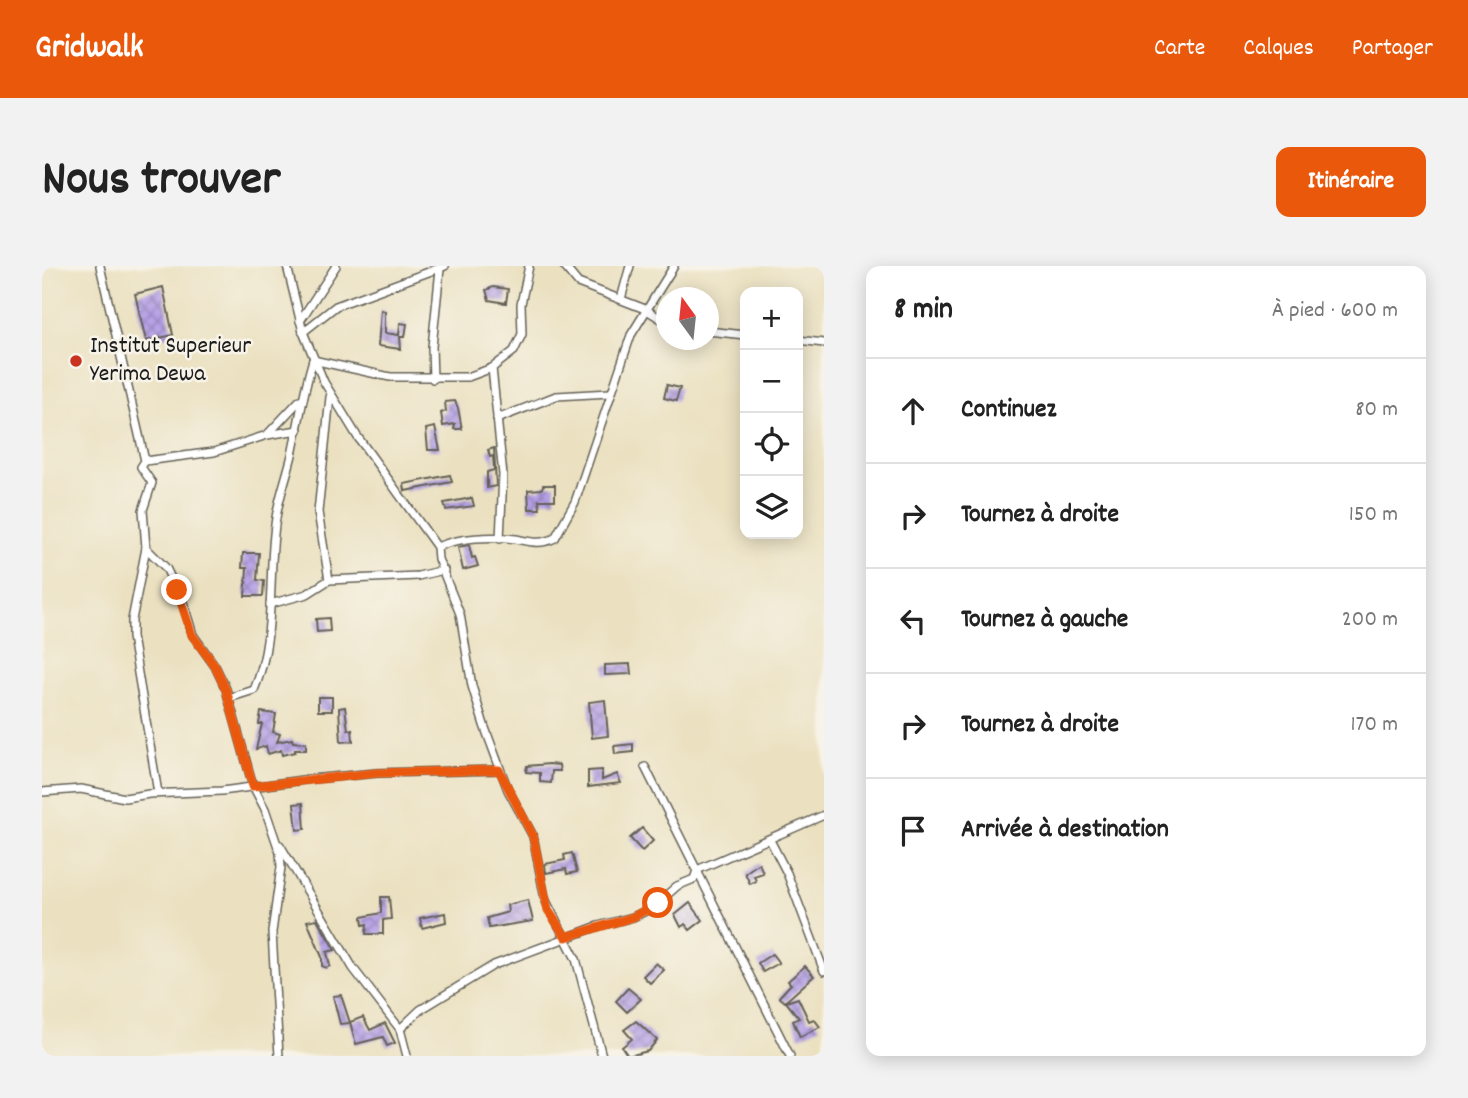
<!DOCTYPE html>
<html lang="fr">
<meta charset="utf-8">
<style>
body{margin:0;font-family:Dekko,sans-serif;background:#f2f2f2;color:#222}
.controls{position:absolute;right:21px;top:21px;display:grid;overflow:hidden;border-radius:14px;box-shadow:0 4px 18px #0003}
.controls button{width:63px;height:63px;display:grid;place-items:center;padding:0;border:0;border-bottom:2px solid #e0e0e0;background:#fff;color:#222;font:35px sans-serif}
.compass{position:absolute;left:614px;top:21px;width:63px;height:63px;border-radius:50%;background:#fff;box-shadow:0 4px 18px #0003;rotate:345deg}
.stop{position:absolute;width:21px;height:21px;margin:-16px;border:5px solid #ea580c;border-radius:50%;background:#fff}
.stop.end{background:#ea580c;border-color:#fff;box-shadow:0 2px 7px #0008}
.list{margin:0;padding:0;list-style:none}
h2{display:flex;justify-content:space-between;align-items:center;height:91px;margin:0;padding:0 28px;font-size:30px}
h2 small{font-size:23px;font-weight:400;color:#767676}
.list li{display:grid;grid-template-columns:46px 1fr auto;gap:21px;align-items:center;box-sizing:border-box;height:105px;padding:0 28px;border-top:2px solid #e0e0e0}
.list b{display:block;font-size:26px;white-space:nowrap}
.list em{font-size:23px;font-style:normal;color:#767676}
.icon{flex:none;width:38px;height:38px;fill:none;stroke:currentColor;stroke-width:2;stroke-linecap:round;stroke-linejoin:round}
.map{position:relative;flex:none;width:782px;height:790px;overflow:hidden;border-radius:14px}
header{display:flex;align-items:center;gap:42px;box-sizing:border-box;height:98px;padding:0 35px;background:#ea580c;color:#fff}
header strong{font-size:33px}
nav{display:flex;gap:38px;margin-inline-start:auto;font-size:24px}
.intro{display:flex;align-items:center;justify-content:space-between;box-sizing:border-box;height:168px;padding:0 42px}
h1{margin:0;font-size:49px}
.button{padding:18px 32px;border-radius:14px;background:#ea580c;color:#fff;font-size:24px;font-weight:700}
main{display:flex;gap:42px;padding:0 42px}
aside{flex:1;background:#fff;border-radius:14px;box-shadow:0 4px 18px #0003}
.map>svg:first-child{display:block}
.building{fill:url(#building-cross-hatch)}
.lines{fill:none;stroke-linecap:round;stroke-linejoin:round}
.minor-casing{stroke:#646156;stroke-width:10}
.minor{stroke:#fff;stroke-width:7}
.route{stroke:#ea580c;stroke-width:9}
.poi-dot{fill:#c8321e;stroke:#f7f3e8;stroke-width:2.5}
.labels{text-anchor:middle;dominant-baseline:central;stroke-width:5;stroke-linejoin:round;paint-order:stroke}
.poi-label{font-size:24px;fill:#1c1c1c;stroke:#f7f3e8;text-anchor:start}
</style>
<header>
<strong>Gridwalk</strong>
<nav><a>Carte</a><a>Calques</a><a>Partager</a></nav>
</header>
<div class="intro"><h1>Nous trouver</h1><a class="button">Itinéraire</a></div>
<main>
<div class="map">
<svg width="782" height="790" viewBox="0 0 782 790">
<defs>
<pattern id="building-cross-hatch" width="8" height="8" patternUnits="userSpaceOnUse" patternTransform="scale(1.75)"><rect width="8" height="8" fill="#b5a0e6"/><path d="M0 0l8 8M0 8l8-8" fill="none" stroke="#9282ba"/></pattern>
</defs>
<rect width="100%" height="100%" fill="#f7f3e8"/>
<filter id="ink" filterUnits="userSpaceOnUse"><feTurbulence type="fractalNoise" baseFrequency=".0143" numOctaves="2"/><feDisplacementMap in="SourceGraphic" scale="14" xChannelSelector="R" yChannelSelector="G"/><feConvolveMatrix kernelMatrix="1 2 1 2 8 2 1 2 1" color-interpolation-filters="sRGB"/></filter>
<filter id="wash" filterUnits="userSpaceOnUse"><feTurbulence type="fractalNoise" baseFrequency=".00686" numOctaves="4" result="noise"/><feDisplacementMap in="SourceGraphic" scale="28" xChannelSelector="R" yChannelSelector="G"/><feGaussianBlur stdDeviation="1.57" result="paint"/><feColorMatrix in="noise" values="0 0 0 0 0 0 0 0 0 0 0 0 0 0 0 0 0 1.4 0 .05"/><feComposite in="paint" operator="in"/></filter>
<g filter="url(#wash)">
<rect width="100%" height="100%" fill="#ebe1c1"/>
<g id="blocks">
<g class="building">
<path d="M121,21l10,48 -27,6 -11,-47z"/>
<path d="M451,21l15,2 -2,14 -17,-3 -3,-10z"/>
<path d="M339,44l4,1v22l14,2 1,-12 7,1 -2,13h-5l1,12 -23,-3z"/>
<path d="M625,119l13,3 -4,13 -12,-3z"/>
<path d="M413,135l3,7 4,21h-8l1,-5 -12,2 -2,-13 5,-2 -1,-9z"/>
<path d="M393,161l5,23h-12l-2,-21z"/>
<path d="M452,182l2,38 -9,2v-16l7,-2 -1,-14 -3,1 -2,-7z"/>
<path d="M408,209l2,7 -47,9 -1,-7z"/>
<path d="M501,219h12v15h-16l1,9h-11l-1,-19 14,-1z"/>
<path d="M430,232l2,8 -28,4 -2,-7z"/>
<path d="M427,279l3,13 3,-1 3,9 -15,4 -5,-23z"/>
<path d="M201,287h16l-2,27 7,1 -1,15h-18l2,-28h-5z"/>
<path d="M287,352l1,13 -13,1 -1,-13z"/>
<path d="M588,398l1,10 -26,1v-10z"/>
<rect x="276" y="431" width="14" height="14"/>
<path d="M563,434l3,36 -16,2 -3,-36z"/>
<path d="M303,441l3,23 4,-1 1,12 -12,1 -2,-34z"/>
<path d="M219,446l15,2 -3,18 7,2 -3,8 15,-3 1,3 13,1v7h-11v2l-13,3 -1,-5 -13,4 -2,-8 -10,3 6,-25h-3z"/>
<path d="M591,478v8l-18,2 -1,-8z"/>
<path d="M507,498l10,1 1,6h-8l-1,12 -11,-1v-9l-14,-1 1,-6z"/>
<path d="M560,504v10l15,-6 4,9 -33,4v-16z"/>
<path d="M261,537l2,26 -8,1 -3,-26z"/>
<path d="M600,562l11,13 -11,10 -12,-13z"/>
<path d="M530,587l5,19 -10,2 -1,-5 -20,4 -1,-9 20,-4 -1,-5z"/>
<path d="M717,597l4,10 -9,3 2,5 -6,3 -5,-11z"/>
<path d="M339,631h8l2,22 -8,1v14h-17l1,-10 -4,1 -1,-8 19,-4z"/>
<path d="M486,634l5,21 -44,7 -2,-10 21,-6 -1,-7z"/>
<path d="M648,637l13,17 -13,10 -5,-6 -4,3 -6,-12z"/>
<path d="M403,647l1,9 -24,6 -2,-10z"/>
<path d="M275,653l18,31 -8,2 3,14 -4,2 -4,-2v-9l-15,-36z"/>
<path d="M730,688l7,9 -16,9 -5,-9z"/>
<path d="M614,697l8,7 -14,13 -7,-7z"/>
<path d="M763,700l9,10 -29,26 -6,-5 12,-13 -3,-3z"/>
<path d="M586,722l13,11 -14,13 -11,-11z"/>
<path d="M299,729l9,28 -10,1 -7,-28z"/>
<path d="M756,732l11,23 5,-2 6,8 -20,10 -7,-16 6,-3 -13,-16z"/>
<path d="M321,751l7,13 15,-7 10,20 -8,3 -4,-9 -27,7 -6,-22z"/>
<path d="M594,755l21,19 -9,11 -20,5 -6,-9 10,-8 -8,-9z"/>
</g>
</g>
</g>
<g filter="url(#ink)">
<use href="#blocks" fill-opacity="0" stroke="#646156" stroke-width="2"/>
<g class="lines">
<defs>
<g id="minor">
<path d="M58,0l40,173 5,22 -4,6 11,16 -9,27 3,38 -14,72v17l26,156"/>
<path d="M245,0l16,66 21,50 33,54 80,111 1,12 22,55 12,72 12,39 24,65 25,46 12,63 31,60 26,97"/>
<path d="M522,0l14,17 67,26 21,13"/>
<path d="M579,33l9,-33"/>
<path d="M258,55l36,-55"/>
<path d="M666,65l37,4"/>
<path d="M261,66l33,-26 109,-40"/>
<path d="M756,74l26,3"/>
<path d="M271,94l77,17h78l24,-9 22,-17 8,-17 -1,-30 8,-38"/>
<path d="M450,102l11,107 -3,64"/>
<path d="M391,113l-1,-32 8,-78"/>
<path d="M455,153l59,-23 54,-3"/>
<path d="M225,169l33,-35"/>
<path d="M103,195l69,-9 53,-17 31,-5"/>
<path d="M395,281c22,-10 55,-11 79,-8 16,3 24,6 39,-1l20,-36 56,-167 43,-69"/>
<path d="M104,282l20,20 18,37 9,30 22,31 11,23 27,97 12,23 15,44 1,14 -9,65 7,124"/>
<path d="M287,314l-11,-68 12,-115"/>
<path d="M228,338l37,-10 22,-14 89,-4 26,-6"/>
<path d="M187,432l25,-8c23,-53 13,-116 22,-172 3,-21 11,-42 16,-63 7,-32 11,-63 21,-95"/>
<path d="M603,501l145,289"/>
<path d="M0,526l39,-3 44,9 24,-4 73,-3 88,-12 67,-6 122,-3"/>
<path d="M728,574l17,33 37,98"/>
<path d="M238,579l73,123 47,61 7,27"/>
<path d="M358,763l20,-19 74,-45 104,-39 35,-9 19,-9 25,-22 17,-7 3,-9 127,-55"/>
</g>
</defs>
<use href="#minor" class="minor-casing"/>
<use href="#minor" class="minor"/>
</g>
</g>
<g class="lines" filter="url(#ink)">
<path class="route" d="M135,324l15,45 23,31 11,24 27,96 124,-13 122,-3 34,66 15,74 18,27 67,-20 25,-14"/>
</g>
<circle class="poi-dot" cx="34" cy="95" r="7"/>
<g class="labels">
<g class="poi-label">
<text x="48" y="81">Institut Superieur<tspan x="48" dy="28">Yerima Dewa</tspan></text>
</g>
</g>
</svg>
<div class="controls">
<button>+</button>
<button>−</button>
<button><svg class="icon" aria-label="locate" viewBox="0 0 24 24"><circle cx="12" cy="12" r="6"/><path d="M12 2v4M12 18v4M2 12h4M18 12h4"/></svg></button>
<button><svg class="icon" aria-label="layers" viewBox="0 0 24 24"><path d="M12 4l9 5-9 5-9-5zM3 14l9 5 9-5"/></svg></button>
</div>
<svg class="compass" viewBox="-18 -18 36 36"><path d="M0-13l5 13h-10z" fill="#e53935"/><path d="M0 13l5-13h-10z" fill="#767676"/></svg>
<div class="stop" style="left:616px;top:637px"></div>
<div class="stop end" style="left:135px;top:324px"></div>
</div>
<aside>
<h2>8 min<small>À pied · 600 m</small></h2>
<ul class="list">
<li><svg class="icon" aria-label="ahead" viewBox="0 0 24 24"><path d="M12 20V5M6 11l6-6 6 6"/></svg><div><b>Continuez</b></div><em>80 m</em></li>
<li><svg class="icon" aria-label="right" viewBox="0 0 24 24"><path d="M7 20v-9h11M14 6l5 5-5 5"/></svg><div><b>Tournez à droite</b></div><em>150 m</em></li>
<li><svg class="icon" aria-label="left" viewBox="0 0 24 24"><path d="M17 20v-9H6M10 6l-5 5 5 5"/></svg><div><b>Tournez à gauche</b></div><em>200 m</em></li>
<li><svg class="icon" aria-label="right" viewBox="0 0 24 24"><path d="M7 20v-9h11M14 6l5 5-5 5"/></svg><div><b>Tournez à droite</b></div><em>170 m</em></li>
<li><svg class="icon" aria-label="arrive" viewBox="0 0 24 24"><path d="M6 21V4h12l-3 4 3 4H6"/></svg><div><b>Arrivée à destination</b></div></li>
</ul>
</aside>
</main>
